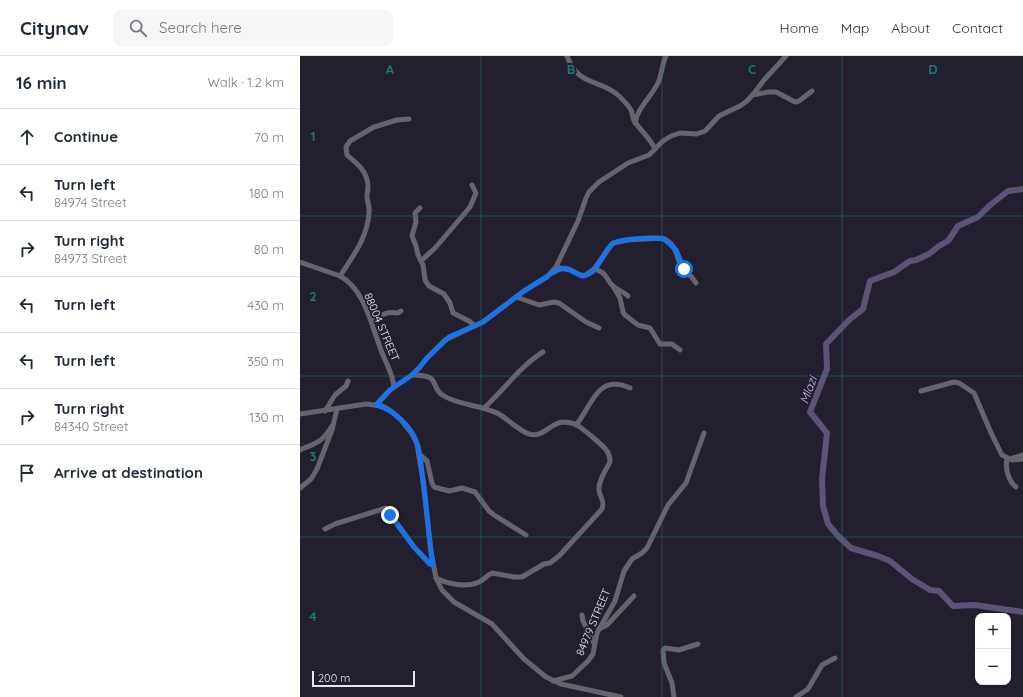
<!DOCTYPE html>
<meta charset="utf-8">
<style>
body{margin:0;font-family:Quicksand,sans-serif;background:#f6f6f7;color:#1f2937}
.controls{position:absolute;right:12px;bottom:12px;display:grid;overflow:hidden;border-radius:8px;box-shadow:0 1px 3px #0004}
.controls button{width:36px;height:36px;display:grid;place-items:center;padding:0;border:0;border-bottom:1px solid #e0e1e3;background:#fff;color:#1f2937;font:20px sans-serif}
.scale{position:absolute;left:12px;bottom:10px;width:103px;box-sizing:border-box;padding-left:4px;border:2px solid #e6e4ef;border-top:0;font-size:11px;line-height:14px;white-space:nowrap;color:#e6e4ef;-webkit-text-stroke:3px #241f2f;paint-order:stroke}
.stop{position:absolute;width:12px;height:12px;margin:-9px;border:3px solid #1a73e8;border-radius:50%;background:#fff}
.stop.end{background:#1a73e8;border-color:#fff;box-shadow:0 1px 4px #0008}
.list{margin:0;padding:0;list-style:none}
h2{display:flex;justify-content:space-between;align-items:center;height:52px;margin:0;padding:0 16px;font-size:17px}
h2 small{font-size:13px;font-weight:400;color:#747a83}
.list li{display:grid;grid-template-columns:26px 1fr auto;gap:12px;align-items:center;box-sizing:border-box;height:56px;padding:0 16px;border-top:1px solid #e0e1e3}
.list b{display:block;font-size:15px;white-space:nowrap}
.list p{margin:0;font-size:13px;white-space:nowrap;color:#747a83}
.list em{font-size:13px;font-style:normal;color:#747a83}
.icon{flex:none;width:22px;height:22px;fill:none;stroke:currentColor;stroke-width:2;stroke-linecap:round;stroke-linejoin:round}
.map{position:relative;flex:none;width:723px;height:641px;overflow:hidden}
header{display:flex;align-items:center;gap:24px;box-sizing:border-box;height:56px;padding:0 20px;background:#fff;border-bottom:1px solid #e0e1e3}
header strong{font-size:19px}
nav{display:flex;gap:22px;margin-inline-start:auto;font-size:14px}
.search{width:280px;height:36px;background:#f6f6f7;display:flex;align-items:center;gap:10px;box-sizing:border-box;padding:0 14px;border-radius:8px;color:#747a83;font-size:15px}
main{display:flex}
aside{flex:1;background:#fff}
.map>svg:first-child{display:block}
.lines{fill:none;stroke-linecap:round;stroke-linejoin:round}
.river{stroke:#5d5377;stroke-width:6}
.minor{stroke:#66646d;stroke-width:5}
.route{stroke:#1a73e8;stroke-width:5}
.grid{fill:none;stroke:#1a7c74;stroke-width:1;stroke-opacity:0.55}
.labels{text-anchor:middle;dominant-baseline:central;stroke-width:4;stroke-linejoin:round;paint-order:stroke}
.street-label{font-size:11px;fill:#e6e4ef;stroke:#241f2f}
.water-label{font-size:12px;font-style:italic;fill:#c7b6f4;stroke:#241f2f}
.grid-label{font-size:13px;text-anchor:middle;font-weight:bold;fill:#1a7c74;stroke:#241f2f;stroke-width:4;stroke-linejoin:round;paint-order:stroke}
</style>
<header>
<strong>Citynav</strong>
<div class="search"><svg class="icon" aria-label="search" viewBox="0 0 24 24"><circle cx="10" cy="10" r="6"/><path d="M15 15l6 6"/></svg>Search here</div>
<nav><a>Home</a><a>Map</a><a>About</a><a>Contact</a></nav>
</header>
<main>
<aside>
<h2>16 min<small>Walk · 1.2 km</small></h2>
<ul class="list">
<li><svg class="icon" aria-label="ahead" viewBox="0 0 24 24"><path d="M12 20V5M6 11l6-6 6 6"/></svg><div><b>Continue</b></div><em>70 m</em></li>
<li><svg class="icon" aria-label="left" viewBox="0 0 24 24"><path d="M17 20v-9H6M10 6l-5 5 5 5"/></svg><div><b>Turn left</b><p>84974 Street</p></div><em>180 m</em></li>
<li><svg class="icon" aria-label="right" viewBox="0 0 24 24"><path d="M7 20v-9h11M14 6l5 5-5 5"/></svg><div><b>Turn right</b><p>84973 Street</p></div><em>80 m</em></li>
<li><svg class="icon" aria-label="left" viewBox="0 0 24 24"><path d="M17 20v-9H6M10 6l-5 5 5 5"/></svg><div><b>Turn left</b></div><em>430 m</em></li>
<li><svg class="icon" aria-label="left" viewBox="0 0 24 24"><path d="M17 20v-9H6M10 6l-5 5 5 5"/></svg><div><b>Turn left</b></div><em>350 m</em></li>
<li><svg class="icon" aria-label="right" viewBox="0 0 24 24"><path d="M7 20v-9h11M14 6l5 5-5 5"/></svg><div><b>Turn right</b><p>84340 Street</p></div><em>130 m</em></li>
<li><svg class="icon" aria-label="arrive" viewBox="0 0 24 24"><path d="M6 21V4h12l-3 4 3 4H6"/></svg><div><b>Arrive at destination</b></div></li>
</ul>
</aside>
<div class="map">
<svg width="723" height="641" viewBox="0 0 723 641">
<rect width="100%" height="100%" fill="#241f2f"/>
<g class="lines">
<path class="river" d="M723,133l-15,2 -19,15 -11,11 -20,9 -10,15 -9,5 -10,8 -13,6 -6,1 -16,11 -24,9 -7,28 -14,11 -23,24 1,25 -17,43 17,21 -5,46 1,27 5,18 11,13 12,11 27,8 12,5 22,18 18,11 9,1 14,15 22,-1 48,7"/>
<g class="minor">
<path d="M267,0c12,32 33,22 52,40 4,4 10,10 12,14 2,4 1,9 4,12 7,10 15,16 20,27"/>
<path d="M453,39l15,-3h8l19,10 4,-1 13,-10"/>
<path d="M335,67c3,-16 16,-26 23,-40 4,-9 4,-19 8,-27"/>
<path d="M120,152l-5,5 1,9 -4,14 4,10 2,9 5,10 2,15 4,6 15,8 6,9 3,10 16,8 6,5"/>
<path d="M121,205l15,-14 34,-40 6,-14 -4,-8"/>
<path d="M0,206l40,14c26,14 32,53 43,79 4,10 10,20 11,32"/>
<path d="M294,213l19,-26 15,-3 34,-2c17,6 13,21 21,31 5,5 8,6 13,14"/>
<path d="M254,216c16,-9 17,2 30,4l10,-7c15,4 11,11 20,18 4,3 10,5 14,9"/>
<path d="M40,220c13,-20 28,-39 29,-64 1,-6 -2,-10 -2,-15 0,-4 1,-7 1,-10 0,-15 -10,-23 -21,-32l-1,-8 4,-6 24,-14 23,-7 12,-1"/>
<path d="M313,230l7,12 3,14 2,3 13,10 12,3 10,16h12l8,6"/>
<path d="M216,241l23,8 15,-3 5,1 27,19 13,6"/>
<path d="M72,266c10,-7 13,-11 26,-9l3,-2"/>
<path d="M112,319c32,0 16,12 32,21 14,9 38,9 55,18 10,6 19,16 30,20 14,4 20,-10 33,-12 4,0 11,1 15,3 6,4 26,20 30,26 2,3 3,7 3,11 -4,8 -12,19 -11,28 1,9 6,9 3,19l-43,47 -9,7 -6,1 -22,13h-8l-22,-4c-5,2 -8,7 -13,9 -13,6 -31,2 -43,-4"/>
<path d="M621,335l33,-9 5,1 15,10 18,42 10,20 10,5 11,-1"/>
<path d="M76,349l14,-15 22,-15 7,-7 8,-10 18,-18 38,-18 41,-31 23,-14 9,-10 22,-46 8,-23 3,-6 10,-10 29,-19 21,-8 14,-14 8,-5 9,-3 17,1 8,-3 14,-15 21,-10 7,-5 8,-9 9,-12 22,-24"/>
<path d="M184,352c20,-18 36,-42 59,-56"/>
<path d="M25,355l10,-16 11,-9 2,-5"/>
<path d="M0,358l66,-10 17,2 8,5 10,9 11,14 5,10 6,37 8,71 5,26 6,12 12,12 38,22 32,35 22,18 15,7 60,13"/>
<path d="M276,369c16,-19 21,-52 54,-37"/>
<path d="M0,394c15,-7 22,-7 32,-24"/>
<path d="M119,398l8,7 5,22 2,4 15,4 13,-3 13,4 14,19 5,4 32,20"/>
<path d="M707,402c-2,10 1,23 9,29"/>
<path d="M713,402l10,-3"/>
<path d="M0,432l11,-9 6,-10 15,-39 5,-21"/>
<path d="M25,473l10,-5 51,-16 28,39 16,17 3,1"/>
<path d="M282,559l1,6 11,22"/>
<path d="M299,573l8,-4 27,-29"/>
<path d="M253,625l19,-5 16,-15 5,-7 4,-21 18,-32 9,-30 8,-12 10,-6 5,-5 21,-43 18,-22 18,-50"/>
<path d="M374,641l-2,-14 -8,-20 -1,-13 2,-2 14,2 19,-6"/>
<path d="M496,641l12,-8 14,-24 13,-7"/>
</g>
</g>
<g class="lines">
<path class="route" d="M90,459l24,32 16,17 3,1c-5,-30 -6,-61 -11,-92 -1,-9 -2,-21 -5,-30 -6,-17 -24,-34 -41,-38l14,-15 22,-15 7,-7 8,-10 22,-21 34,-15 41,-31 36,-23 10,2 12,6c16,-1 20,-23 29,-31 7,-7 43,-8 53,-6l12,11 8,19"/>
</g>
<path class="grid" d="M181,0v641M362,0v641M542,0v641M0,160h723M0,320h723M0,481h723"/>
<g class="labels">
<g class="street-label">
<text transform="translate(82 271) rotate(67)">88004 STREET</text>
<text transform="translate(293 566) rotate(-67)">84979 STREET</text>
</g>
<g class="water-label">
<text transform="translate(508 334) rotate(-70)">Mlazi</text>
</g>
</g>
<g class="grid-label">
<text x="90" y="18">A</text>
<text x="271" y="18">B</text>
<text x="452" y="18">C</text>
<text x="633" y="18">D</text>
<text x="13" y="85">1</text>
<text x="13" y="245">2</text>
<text x="13" y="405">3</text>
<text x="13" y="565">4</text>
</g>
</svg>
<div class="controls">
<button>+</button>
<button>−</button>
</div>
<div class="scale">200 m</div>
<div class="stop" style="left:384px;top:213px"></div>
<div class="stop end" style="left:90px;top:459px"></div>
</div>
</main>
